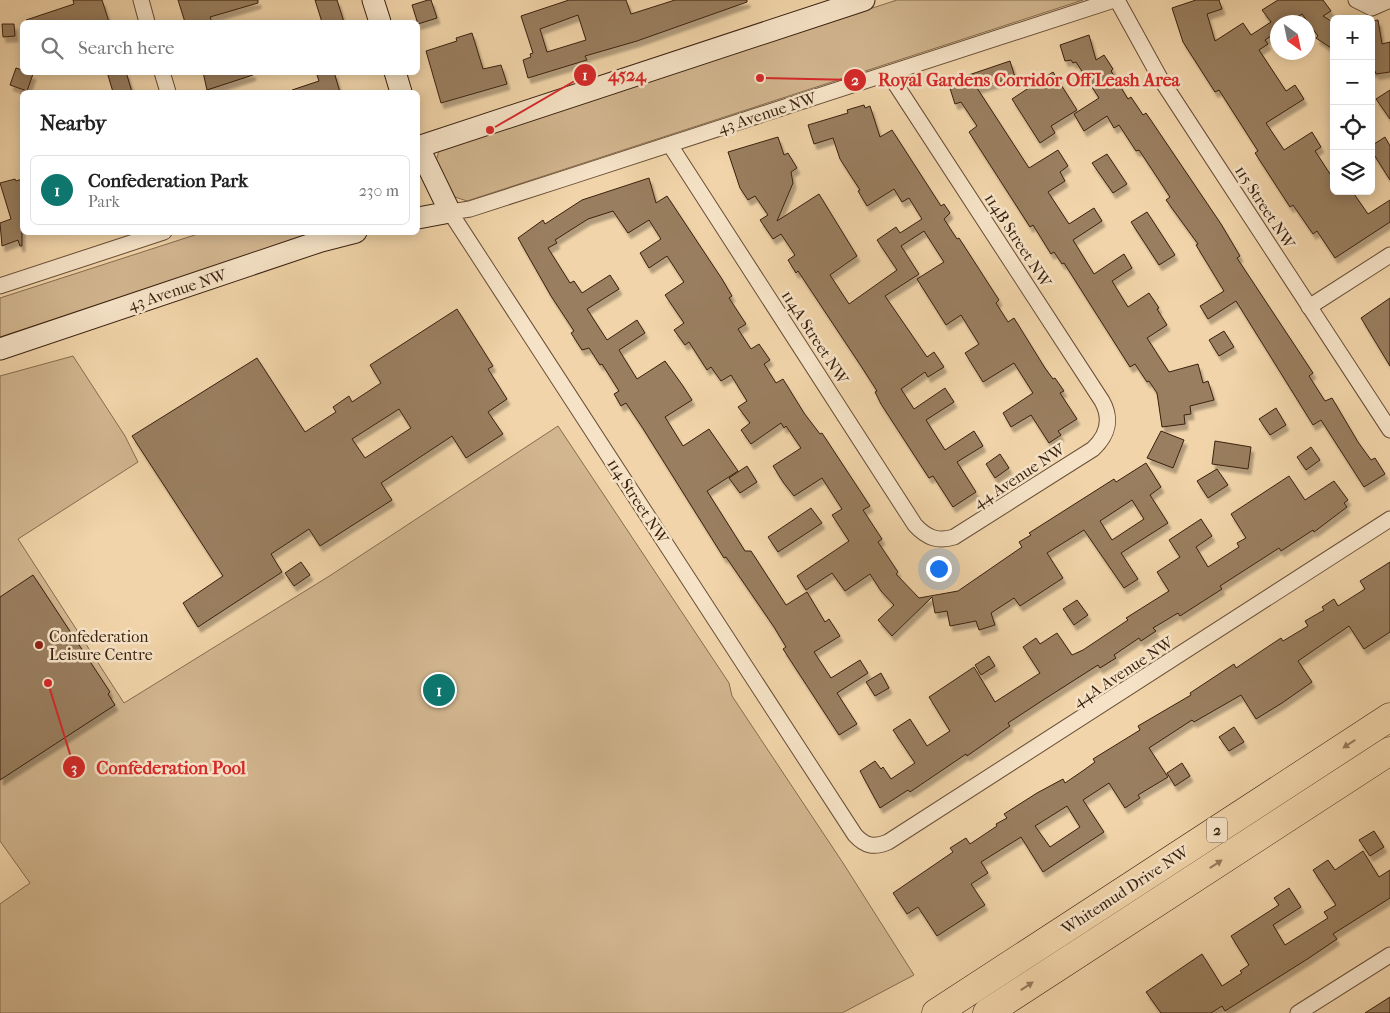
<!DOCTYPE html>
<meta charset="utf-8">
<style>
body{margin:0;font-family:"IM FELL French Canon",serif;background:#f2f2f2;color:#222}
.controls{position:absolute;right:15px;top:15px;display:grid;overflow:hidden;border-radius:8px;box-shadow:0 2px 12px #0003}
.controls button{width:45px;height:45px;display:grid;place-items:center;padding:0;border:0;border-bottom:1px solid #e0e0e0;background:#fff;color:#222;font:25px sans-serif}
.compass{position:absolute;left:1270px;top:15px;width:45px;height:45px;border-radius:50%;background:#fff;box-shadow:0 2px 12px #0003;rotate:147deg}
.you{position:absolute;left:938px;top:568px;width:18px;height:18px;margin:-12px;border:4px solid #fff;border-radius:50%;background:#1a73e8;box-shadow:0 0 0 8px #1a73e833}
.badge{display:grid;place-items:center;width:32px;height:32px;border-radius:50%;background:#0f766e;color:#fff;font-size:16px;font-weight:700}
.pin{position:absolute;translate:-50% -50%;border:2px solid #fff;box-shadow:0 1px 5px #0006}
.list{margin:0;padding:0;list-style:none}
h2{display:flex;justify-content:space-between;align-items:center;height:65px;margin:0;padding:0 20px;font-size:21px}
h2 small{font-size:16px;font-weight:400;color:#767676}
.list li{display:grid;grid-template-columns:32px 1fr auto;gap:15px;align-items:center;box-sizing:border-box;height:70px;margin:0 10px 10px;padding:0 10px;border:1px solid #e0e0e0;border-radius:8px}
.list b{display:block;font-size:19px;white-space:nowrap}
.list p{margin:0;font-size:16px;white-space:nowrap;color:#767676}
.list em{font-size:16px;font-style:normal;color:#767676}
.icon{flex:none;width:28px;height:28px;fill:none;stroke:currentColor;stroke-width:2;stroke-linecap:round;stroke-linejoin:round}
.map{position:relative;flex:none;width:1390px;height:1013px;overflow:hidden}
.search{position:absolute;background:#fff;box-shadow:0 2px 12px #0003;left:20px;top:20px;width:400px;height:55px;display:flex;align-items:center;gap:12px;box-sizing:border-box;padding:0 18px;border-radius:8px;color:#767676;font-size:19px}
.panel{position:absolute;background:#fff;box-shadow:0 2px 12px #0003;left:20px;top:90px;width:400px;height:145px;border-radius:8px}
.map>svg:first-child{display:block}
.green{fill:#d2b68f;stroke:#866c4f}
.building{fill:#997e5f;stroke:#3a210f;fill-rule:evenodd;filter:url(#shadow)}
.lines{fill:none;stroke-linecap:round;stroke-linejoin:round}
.street-casing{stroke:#684e36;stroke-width:17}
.secondary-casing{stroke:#3a210f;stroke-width:23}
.highway-casing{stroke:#3a210f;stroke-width:29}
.street{stroke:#f6e3c7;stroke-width:15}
.secondary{stroke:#f6e3c7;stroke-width:21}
.highway{stroke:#f1d4a9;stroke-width:28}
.oneway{fill:#967a5c}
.poi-dot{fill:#8f2418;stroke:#f6e3c7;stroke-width:2}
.labels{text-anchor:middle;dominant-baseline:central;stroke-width:5;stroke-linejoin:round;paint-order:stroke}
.shield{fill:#f6e3c7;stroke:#725b46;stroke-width:1}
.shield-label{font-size:15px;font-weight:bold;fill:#3a210f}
.street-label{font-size:16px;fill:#3a210f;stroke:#f6e3c7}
.poi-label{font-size:16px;fill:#3a210f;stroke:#f6e3c7;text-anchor:start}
.leader{fill:none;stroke:#d62828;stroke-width:2}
.callout-dot{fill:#d62828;stroke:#f6e3c7;stroke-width:2}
.mark-label{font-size:15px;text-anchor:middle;font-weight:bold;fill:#fff}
.callout-label{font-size:18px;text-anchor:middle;font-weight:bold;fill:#d62828;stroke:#f6e3c7;stroke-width:5;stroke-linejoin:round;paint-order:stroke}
</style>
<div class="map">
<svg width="1390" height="1013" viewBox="0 0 1390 1013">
<defs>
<filter id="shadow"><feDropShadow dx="3" dy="5.5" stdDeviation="1" flood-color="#0004"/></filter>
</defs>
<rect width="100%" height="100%" fill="#f1d4a9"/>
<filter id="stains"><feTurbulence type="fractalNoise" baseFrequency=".004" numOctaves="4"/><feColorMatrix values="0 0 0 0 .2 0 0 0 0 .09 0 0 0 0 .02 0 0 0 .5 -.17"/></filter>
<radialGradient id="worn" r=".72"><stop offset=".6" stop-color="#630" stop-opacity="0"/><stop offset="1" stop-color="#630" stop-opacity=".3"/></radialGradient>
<g class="green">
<path d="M897,0h186l-616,201 -12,-4 -19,-36 3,-10 7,-4z"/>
<path d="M201,233h118l-319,104v-39z"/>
<path d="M73,356l52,80 13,26 -120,77 106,164 207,-128 227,-149 171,257 3,13 111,167 71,112 -72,38h-842v-109l30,-21 -30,-42v-465z"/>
</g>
<g class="building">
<path d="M73,0h29l7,22h-82l-1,-2 48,-16z"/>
<path d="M178,0h80v3l-48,14 2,5h-27z"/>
<path d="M315,0h22l7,22h-22z"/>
<path d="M428,0h3l6,18 -19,6 -6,-19z"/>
<path d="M569,0h57l5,14 44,-14h72v2l-110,39 -52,15 2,4 -59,18 -5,-18 8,-3 -1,-3 3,-1 -12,-37zM578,15l8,25 -39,12 -7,-23z"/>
<path d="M1196,0h23l3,9 -15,5 8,27 28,-18 8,12 20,-13 -9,-12 16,-10h45l8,11 -8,5 11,7v27l-18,-12 2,-2 -16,-22 -12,8h-12v9l-13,9 3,4 -9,6 27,41 9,-6 9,14 -38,24 18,27 28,-18 9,15 -6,4 19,29v11h18l16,23 22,-14v22l-55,36 -18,-27 -4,3 -20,-29 -3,2 -35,-54 3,-2 -39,-61 -4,2 -32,-50 -11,-34z"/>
<path d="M1378,20l4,24 8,-2v30l-14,2 -1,-3 -4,1v-51z"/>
<path d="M2,24h12l1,12 -12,1z"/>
<path d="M472,33l11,36 18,-4 6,19 -66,19 -15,-52 31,-10 -1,-3z"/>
<path d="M1089,35l7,25 8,-5 9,14 -2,2 17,28 3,-2 12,18 3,-2 75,111 19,32 -3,2 76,115 -4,3 16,25 7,-3 26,44 13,18 4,-2 10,16 -21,13 -43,-67 -8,5 -77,-124 -28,18 -8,-13 24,-15 -28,-46 2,-1 -32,-44 4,-3 -19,-29 -12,-18 -3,1 -17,-26 -5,3 -7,-12 -23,15 -10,-17 25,-16 -23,-36 -3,1 -2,-3 -6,1 -5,-16z"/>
<path d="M1010,61l5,16 -38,11 52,80 29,-18 10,16 -8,6 5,9 -17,11 21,32 25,-16 8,13 -29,19 21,34 30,-20 8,14 -20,13 16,26 21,-14 10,15 -2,1 10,16 -20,13 22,34 29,-8 5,19 5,-2 6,19 -24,6 1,8 -7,1 1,9 -23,3 -5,-34 -8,-12 -2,1 -12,-18 -5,3 -66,-104 -2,1 -8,-12 -3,2 -18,-29 -3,2 -61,-95 8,-6 -16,-24 -6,2 -7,-22z"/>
<path d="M16,68l6,2v2l11,2 -6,17 -17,-6z"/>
<path d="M107,72h19l6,20h-19z"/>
<path d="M203,72h49l1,3 -46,15z"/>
<path d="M316,72h18l6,20h-48v-2l27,-9z"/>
<path d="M1053,72l24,38 -26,16 4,7 -15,10 -28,-44z"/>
<path d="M1390,90v29l-14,-20z"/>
<path d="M864,105l1,3 5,-2 10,31 12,-7 49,76 3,-2 6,9 -6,6 13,20 2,-1 40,62 -3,3 12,19 6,-4 31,50 8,11 2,-1 9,13 -4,2 17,26 -19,12 3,4 -12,8 -18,-28 -20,12 -8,-14 30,-20 -19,-30 -31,19 -18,-29 14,-9 -18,-29 -15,10 -29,-46 27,-17 -20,-31 -23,15 18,28 -34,22 42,61 7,-5 10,15 -16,10 -3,-5 -24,17 13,20 31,-21 9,14 -28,18 19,30 29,-19 9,15 -26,16 19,30 -23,15 -20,-31 -4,2 -48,-74 -6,-12 2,-1 -16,-25 -63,-95 -2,2 -8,-13 7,-5 -14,-21 -8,5 -13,-19 8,-5 -13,-19 -7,4 -8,-12 -12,-36 50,-15 6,18 4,-2 9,15 -6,4 2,11 -16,38 42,-27 38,62 -27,19 19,29 48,-34 -20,-30 19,-13 4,6 22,-14 -13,-21 -7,4 -8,-13 -27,17 -9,-15 2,-1 -20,-31 -7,-21 -19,6 -6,-19 40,-12 -1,-3z"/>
<path d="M1385,137l5,9v34l-19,-30v-4z"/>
<path d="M1107,154l20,30 -14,9 -21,-30z"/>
<path d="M649,178l7,25 11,-7 55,83 10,17 -3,2 17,26 -8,5 13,20 8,-5 11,16 -6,4 12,19 7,-4 21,34 16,21 2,-1 48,73 -7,4 19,29 -4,3 20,30 -2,2 23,24 39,-7 64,-44 -3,-5 12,-7 -2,-2 85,-54 2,3 30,-19 15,24 -11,8 18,28 -47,30 17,26 -14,9 -40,-58 -37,23 16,25 -43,28 -6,-8 -23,15 4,12 -16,5 -3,-9 -26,5 -3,-15 -12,2 -3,-16 -40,39 -14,-16 16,-15 -13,-14 -11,-17 -25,17 -13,-18 -26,17 -9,-14 52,-35 -17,-26 10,-6 -20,-31 -28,18 -11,-14 -10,-16 28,-18 -15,-22 -2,2 -3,-5 -30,21 -10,-14 9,-7 -12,-16 9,-6 -16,-26 -10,6 -10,-14 -4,3 -18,-28 -4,3 -11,-15 10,-7 -19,-28 19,-13 -17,-26 -18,12 -9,-15 21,-14 -12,-19 -21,13 -15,-22 -25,8 -33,21 2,3 -9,5 22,35 4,-2 8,12 28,-18 9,14 -32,20 20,31 30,-20 8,13 -26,17 18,29 28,-18 18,25 9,14 -27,17 18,29 26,-17 29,42 -31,20 38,60h6l35,54 21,-13 18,30 4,-3 11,17 -26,16 17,26 29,-18 8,13 -31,20 20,31 -18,11 -56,-86 3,-2 -12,-20 -48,-70 -2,1 -82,-131 -16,-24 -5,3 -7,-12 5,-3 -17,-27 -2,1 -11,-17 -7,2 -11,-17 3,-2 -23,-35 -33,-58 25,-18 2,4 37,-24zM1132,500l12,19 -32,21 -12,-19z"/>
<path d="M15,179l1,2 6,-2v67h-2l-2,-6 -16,6 -2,-23 11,-4 -11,-36z"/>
<path d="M1147,212l28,43 -16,10 -28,-43z"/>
<path d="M1390,298v68l-29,-48z"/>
<path d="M457,309l36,57 -5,3 19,30 -19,13 15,22 -37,24 -14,-22 -71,47 11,17 -72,46 -11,-17 -38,25 11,18 -84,55 -15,-24 40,-27 -91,-140 125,-78 48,74 31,-20 -3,-5 16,-11 3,6 29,-19 -11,-18zM399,409l12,19 -46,30 -13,-19z"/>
<path d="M1224,331l10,16 -15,9 -10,-16z"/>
<path d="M1276,408l10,17 -16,10 -11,-16z"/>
<path d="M1161,431l23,9 -11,28 -26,-10z"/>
<path d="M1215,441l36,6 -3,22 -36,-5z"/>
<path d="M1311,447l9,13 -14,10 -9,-13z"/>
<path d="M1000,454l9,14 -14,10 -9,-14z"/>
<path d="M747,466l10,16 -17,11 -11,-15z"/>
<path d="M1217,469l11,16 -20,13 -11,-17z"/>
<path d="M1289,476l16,24 29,-19 14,19 -4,3 3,4 -33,25 -1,-2 -32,21 -2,-3 -31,20 -28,18 2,3 -42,27 -2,-3 -25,15 3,3 -15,10 -2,-3 -25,17 2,3 -16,10 -2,-3 -58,37 -32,21 2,3 -43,30 -1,-2 -56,38 -2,-2 -28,18 -20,-37 15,-10 6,8 2,-2 8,12 24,-16 -22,-33 17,-11 17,27 23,-15 -21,-34 45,-30 21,35 45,-29 -17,-26 13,-9 4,6 17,-11 15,22 11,-5 45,-30 -2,-2 43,-27 -12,-19 23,-15 -11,-17 32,-21 11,17 -16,11 12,20 31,-20 -2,-4 9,-5 -15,-24z"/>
<path d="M811,508l11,15 -44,29 -10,-15z"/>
<path d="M301,562l9,13 -16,11 -9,-13z"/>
<path d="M1390,562v70l-26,17 -15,-23 -51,35 14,21 -30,21 -26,16 -15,-24 -47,27 -2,-2 -43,28 19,29 -30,18 2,3 -15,10 -16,-25 -26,17 21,32 -61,40 -22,-35 -40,25 7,11 -17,11 14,21 -48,31 -19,-29 -11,7 -14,-21 60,-41 -3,-4 16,-10 4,6 27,-18 -1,-2 11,-6 -3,-4 33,-21 26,-14 2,4 19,-13 11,-8 -2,-3 47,-29 -2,-4 53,-31 -1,-2 44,-29 2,4 45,-30 2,3 25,-15 -3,-5 19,-11 -2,-3 12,-8 4,7 27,-17 -5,-8zM1067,806l13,21 -30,20 -15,-21z"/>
<path d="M33,575l77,117 -2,2 7,11 -115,75v-183z"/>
<path d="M1077,600l11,15 -14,10 -11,-16z"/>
<path d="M989,656l6,10 -14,9 -6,-10z"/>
<path d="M881,673l8,15 -14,8 -9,-14z"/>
<path d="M1234,727l10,15 -15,9 -10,-14z"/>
<path d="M1182,763l8,13 -15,10 -8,-13z"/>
<path d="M1374,831l10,16 -14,9 -11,-16z"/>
<path d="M1363,851l16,26 11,-7v28l-57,36 4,5 -28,19 -84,53 -3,-5 -11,7h-50l-15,-21 56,-38 20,32 20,-13 -2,-2 9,-6 -18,-29 48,-31 -5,-7 15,-10 12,19 -28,18 12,20 43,-27 -4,-6 12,-7 -23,-35 15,-10 7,10z"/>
<path d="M1390,997v16h-25z"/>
</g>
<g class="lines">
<defs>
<g id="street">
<path d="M141,0l6,22"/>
<path d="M1114,0l-551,179 -93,30 -20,3 405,623c10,11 19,13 33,7l502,-323"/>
<path d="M1117,0l43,78 230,352"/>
<path d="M1356,0l16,8 18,-8"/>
<path d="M162,72l6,20"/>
<path d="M670,145l245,380c12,13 23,17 39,12l139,-88c15,-14 19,-30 9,-48l-213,-327"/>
<path d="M0,286l164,-54"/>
<path d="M1309,307l81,-52"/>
<path d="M1298,1013l92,-58"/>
</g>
<g id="secondary">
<path d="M373,0l7,22"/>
<path d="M395,72l6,20"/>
<path d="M418,146l32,66 -32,6"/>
<path d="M418,147l446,-147"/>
<path d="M0,349l321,-108 35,-9"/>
</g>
<g id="highway">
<path d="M936,1013l454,-296"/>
<path d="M987,1013l403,-262"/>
</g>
</defs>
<use href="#street" class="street-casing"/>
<use href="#secondary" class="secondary-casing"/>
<use href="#highway" class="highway-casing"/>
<use href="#street" class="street"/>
<use href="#secondary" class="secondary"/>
<use href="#highway" class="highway"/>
</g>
<defs><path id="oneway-solid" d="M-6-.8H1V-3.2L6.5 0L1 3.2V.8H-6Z" transform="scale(1.25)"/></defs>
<g class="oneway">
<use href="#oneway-solid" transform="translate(1349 744) rotate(147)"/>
<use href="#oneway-solid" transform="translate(1216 864) rotate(-33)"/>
<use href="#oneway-solid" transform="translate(1027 986) rotate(-33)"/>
</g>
<circle class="poi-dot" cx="39" cy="645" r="5"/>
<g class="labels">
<rect class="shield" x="1207" y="817.5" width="20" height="25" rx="4"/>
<g class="shield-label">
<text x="1217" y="830">2</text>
</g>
<g class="street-label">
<text transform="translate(767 113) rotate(-18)">43 Avenue NW</text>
<text transform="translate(1265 207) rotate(57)">115 Street NW</text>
<text transform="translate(1018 240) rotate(57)">114B Street NW</text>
<text transform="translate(177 290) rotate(-18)">43 Avenue NW</text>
<text transform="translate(815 337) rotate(57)">114A Street NW</text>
<text transform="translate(1019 476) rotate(-33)">44 Avenue NW</text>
<text transform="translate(638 501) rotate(57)">114 Street NW</text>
<text transform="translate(1123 672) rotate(-33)">44A Avenue NW</text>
<text transform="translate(1125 890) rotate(-33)">Whitemud Drive NW</text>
</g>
<g class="poi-label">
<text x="49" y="636">Confederation<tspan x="49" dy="18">Leisure Centre</tspan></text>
</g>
</g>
<path class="leader" d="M490 130L585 75M760 78L855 80M48 683L74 767"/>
<g class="callout-dot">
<circle cx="490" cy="130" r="5"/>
<circle cx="760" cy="78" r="5"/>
<circle cx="48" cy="683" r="5"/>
<circle cx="585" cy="75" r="12"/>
<circle cx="855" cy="80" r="12"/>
<circle cx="74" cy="767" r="12"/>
</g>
<g class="mark-label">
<text x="585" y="80">1</text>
<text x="855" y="85">2</text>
<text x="74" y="773">3</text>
</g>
<g class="callout-label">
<text x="627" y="81">4524</text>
<text x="1029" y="86">Royal Gardens Corridor Off Leash Area</text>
<text x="171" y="774">Confederation Pool</text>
</g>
<rect width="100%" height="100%" filter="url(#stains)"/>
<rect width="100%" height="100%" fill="url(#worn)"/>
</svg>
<div class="controls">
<button>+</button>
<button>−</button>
<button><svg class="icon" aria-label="locate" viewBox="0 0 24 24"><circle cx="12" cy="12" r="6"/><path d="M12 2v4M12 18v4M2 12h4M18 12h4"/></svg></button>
<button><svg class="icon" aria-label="layers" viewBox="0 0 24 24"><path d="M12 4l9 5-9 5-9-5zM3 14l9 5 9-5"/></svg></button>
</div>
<svg class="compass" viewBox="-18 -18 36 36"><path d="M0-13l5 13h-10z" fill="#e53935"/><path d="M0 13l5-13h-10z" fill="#767676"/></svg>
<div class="you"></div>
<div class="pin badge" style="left:439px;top:690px">1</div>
<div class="search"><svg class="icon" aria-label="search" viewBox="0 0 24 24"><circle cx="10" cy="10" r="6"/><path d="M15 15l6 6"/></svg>Search here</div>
<section class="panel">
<h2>Nearby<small></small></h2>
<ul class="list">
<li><span class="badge">1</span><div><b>Confederation Park</b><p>Park</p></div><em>230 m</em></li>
</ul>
</section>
</div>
